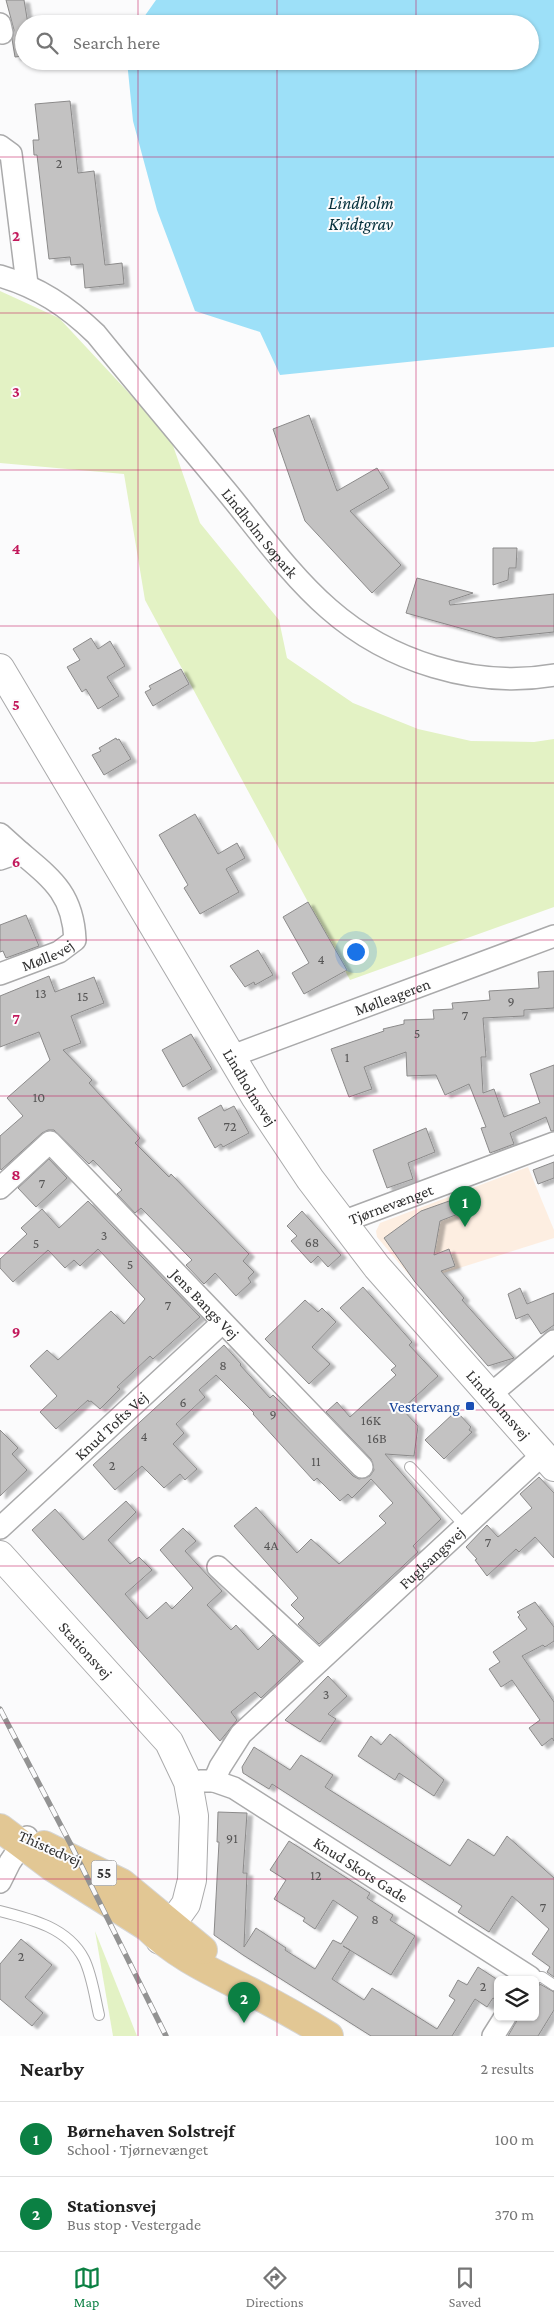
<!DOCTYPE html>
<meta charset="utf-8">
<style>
body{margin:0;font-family:"Crimson Pro",serif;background:#f6f6f6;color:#222}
.controls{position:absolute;right:15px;bottom:15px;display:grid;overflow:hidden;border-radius:8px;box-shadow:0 1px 4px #0004}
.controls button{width:45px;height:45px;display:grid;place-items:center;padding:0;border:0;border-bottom:1px solid #e0e0e0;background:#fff;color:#222;font:25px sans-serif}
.you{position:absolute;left:355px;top:951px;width:18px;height:18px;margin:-12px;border:4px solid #fff;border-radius:50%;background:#1a73e8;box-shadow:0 0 0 8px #1a73e833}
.badge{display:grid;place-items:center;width:32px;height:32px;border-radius:50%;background:#0b8043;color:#fff;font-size:16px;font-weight:700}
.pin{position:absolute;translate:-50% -41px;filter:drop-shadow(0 1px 2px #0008)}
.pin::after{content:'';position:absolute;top:26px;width:18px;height:15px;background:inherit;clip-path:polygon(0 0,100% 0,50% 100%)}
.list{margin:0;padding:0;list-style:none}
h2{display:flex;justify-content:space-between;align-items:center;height:65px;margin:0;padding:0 20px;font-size:21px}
h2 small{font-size:16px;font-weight:400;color:#767676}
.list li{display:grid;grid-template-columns:32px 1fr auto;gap:15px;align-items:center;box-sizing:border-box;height:75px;padding:0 20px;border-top:1px solid #e0e0e0}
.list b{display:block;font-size:19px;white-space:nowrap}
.list p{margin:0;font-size:16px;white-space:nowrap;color:#767676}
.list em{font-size:16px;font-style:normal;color:#767676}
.icon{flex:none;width:28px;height:28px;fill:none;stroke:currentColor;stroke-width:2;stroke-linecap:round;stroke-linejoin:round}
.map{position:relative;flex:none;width:554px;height:2036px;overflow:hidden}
.search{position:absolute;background:#fff;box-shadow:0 1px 4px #0004;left:15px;right:15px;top:15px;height:55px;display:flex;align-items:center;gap:12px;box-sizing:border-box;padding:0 18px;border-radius:28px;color:#767676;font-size:19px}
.sheet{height:215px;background:#fff}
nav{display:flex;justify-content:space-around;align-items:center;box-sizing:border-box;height:70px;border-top:1px solid #e0e0e0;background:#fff;font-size:14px;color:#767676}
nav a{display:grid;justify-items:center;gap:2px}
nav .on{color:#0b8043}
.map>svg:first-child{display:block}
.education{fill:#fdeee1}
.green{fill:#e3f2c4}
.water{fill:#9de0f8}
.building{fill:#c3c2c2;stroke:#8b8a8a;filter:url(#shadow)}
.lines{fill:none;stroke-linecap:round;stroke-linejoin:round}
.lane-casing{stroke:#aaaaab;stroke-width:12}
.street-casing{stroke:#aaaaab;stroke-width:24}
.secondary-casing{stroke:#aaaaab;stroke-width:30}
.primary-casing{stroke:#d6d6d6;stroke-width:30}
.lane{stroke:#fff;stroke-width:10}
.street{stroke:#fff;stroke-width:21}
.secondary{stroke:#fff;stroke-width:28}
.primary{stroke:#e2c794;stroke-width:28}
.rail-casing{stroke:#939393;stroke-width:5.5}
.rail{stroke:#fbfbfc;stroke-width:4;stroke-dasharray:11;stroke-linecap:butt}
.grid{fill:none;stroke:#c2185b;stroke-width:1;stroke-opacity:0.55}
.transit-dot{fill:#1a4fb4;stroke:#fbfbfc;stroke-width:2}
.labels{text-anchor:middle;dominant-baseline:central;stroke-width:4;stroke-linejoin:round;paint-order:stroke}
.number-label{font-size:14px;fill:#565555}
.shield{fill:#fbfbfc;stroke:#6e6e6e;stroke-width:1}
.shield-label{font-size:15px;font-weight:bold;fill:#313131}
.street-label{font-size:16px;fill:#313131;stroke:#fbfbfc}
.transit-label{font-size:16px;fill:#164399;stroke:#fbfbfc;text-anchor:end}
.water-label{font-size:18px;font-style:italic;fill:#042f3b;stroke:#fbfbfc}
.grid-label{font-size:16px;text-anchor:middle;font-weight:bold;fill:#c2185b;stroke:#fbfbfc;stroke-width:4;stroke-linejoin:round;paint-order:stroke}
</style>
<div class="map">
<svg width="554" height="2036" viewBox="0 0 554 2036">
<defs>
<filter id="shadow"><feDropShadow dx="5.5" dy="3" stdDeviation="1" flood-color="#0004"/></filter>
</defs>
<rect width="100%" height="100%" fill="#fbfbfc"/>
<path class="education" d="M528,1167l26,63v8l-139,44 -38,-45 -1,-6 4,-8z"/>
<g class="green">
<path d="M0,291l59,27 111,119 30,86 79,97 8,38 66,45 65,26 53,12 63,1 20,-3v168l-204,73 -205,-380 -21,-126 -124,-11z"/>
<path d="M95,1931l42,105h-24z"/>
</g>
<path class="water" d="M156,0h398v347l-274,28 -20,-43 -65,-21 -38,-101 -24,-89 -6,-60h403v-37h-391z"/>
<g class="building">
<path d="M6,0h18l4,24h-4v32l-9,1 -3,-18 2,-9z"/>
<path d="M70,101l8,72 16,-2 11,94 17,-2 2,21 -39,4 -2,-24 -12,1 -1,-8 -21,2 -12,-104h-3l-1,-15h6l-4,-36z"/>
<path d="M309,415l28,76 40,-23 12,20 -39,23 51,54 -29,28 -67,-72 -32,-92z"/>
<path d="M493,548h24l-1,20h-7l-1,12 -15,5z"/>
<path d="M417,578l56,15 -24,8 1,4 104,-11v38l-58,6 -90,-25z"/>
<path d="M91,638l7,11 12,-8 15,25 -18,11 12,19 -21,13 -12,-20 -4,3 -15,-25 13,-7 -7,-11z"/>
<path d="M181,669l8,15 -36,22 -8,-14 6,-3 -2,-3z"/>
<path d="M116,738l1,2 2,-1 12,20 -27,16 -12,-20 9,-4 -2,-3z"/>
<path d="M195,814l23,40 19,-11 8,15 -19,11 13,23 -39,22 -16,-26 4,-3 -29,-50z"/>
<path d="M308,902l39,68 -43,24 -12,-21 17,-10 -26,-46z"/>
<path d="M26,915l13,31 -33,12 -3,-7 -3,1v-27z"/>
<path d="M258,950l15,25 -18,10 -1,-3 -9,5 -15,-21z"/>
<path d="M554,971v37l-30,2v6l-41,2 3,39h-5l2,36 11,-4 10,28 36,-14 -10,-29 24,-9v66h-3l-5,-14 -36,16 4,11 -24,9 -9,-25 5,-1 -17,-43 -24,11 -9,-20 -29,1 -1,-24 -42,15 8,22 -23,8 -18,-48 53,-18 -1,-2 21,-5v-4l30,-1 -1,-9 20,-1 -1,-6 38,-3 -1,-9 50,-3 -1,-16z"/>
<path d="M49,976l6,16 39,-15 10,26 -33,13 10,27 -18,7 29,30 -3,3 51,55 -5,5 34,34 2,-3 78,80 -6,7 11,11 -6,6 3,4 -15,14 -21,-23 -11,11 -18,-19 6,-5 -51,-52 -6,5 -18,-19 5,-4 -29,-30 -4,4 -35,-34h-6l-6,3 -41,37 -1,-2v-32l23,-20 -16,-18 43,-38 -11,-28 -39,15v-51z"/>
<path d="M191,1034l21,35 -29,18 -21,-37z"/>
<path d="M221,1105l3,6 10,-5 15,27 -26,14 -2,-3 -6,4 -17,-30z"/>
<path d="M426,1128l9,24 -27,11 5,16 -26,9 -14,-38z"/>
<path d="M49,1159l18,19 -31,29 -18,-19z"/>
<path d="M554,1162v16l-16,6 -5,-14z"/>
<path d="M452,1200l6,14 -18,7 -6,34 15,-6 6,17 -14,5 23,27 -2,2 52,58 -26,8 -73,-84 -31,-44 37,-27z"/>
<path d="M88,1201l112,116 -47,42 -3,-3 -33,31 3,2 -20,20 -9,-8 -2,1 -1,-2 -32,29 -16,-17 17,-16 -27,-30 17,-16 11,10 53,-49 13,13 21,-25 -47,-50 -18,17 -6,-6 -9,8 -17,-18 -35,32 -13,-14v-9l27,-25 -6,-6 21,-19 17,19z"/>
<path d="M302,1211l39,44 -13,12 -10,-11 -7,7 -20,-22 6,-5 -10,-10z"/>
<path d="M363,1287l49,55 -3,3 29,31 -36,33 16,17 -4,30 -29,-2 56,65 -28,27 5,6 -99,92 -21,-20 6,-6 -13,-13 7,-7 -64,-72 22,-19 41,46 14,-14 28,25 47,-41 -7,-7 14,-13 -22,-24 -19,19 -4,-4 -8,7 -23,-23 -3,3 -61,-67 1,-1 -38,-38 -17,15 6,7 -29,27 8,9 -11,11 24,25 -12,11 -5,-6 -16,14 -22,-22 -27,24 -22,-25 131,-120 17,19 -1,1 30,33 3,-3 80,81 6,3 11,-3 4,-6 -3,-11 -45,-47 11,-10 13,15 46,-42 -5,-5 5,-4 -56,-58z"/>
<path d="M520,1288l7,16 27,-11v32l-13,9 -13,-20 -12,5 -8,-25z"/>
<path d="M305,1300l13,12 4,-4 14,14 -24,25 18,17 -21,20 -44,-45z"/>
<path d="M454,1413l3,4 2,-3 12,13 -2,3 3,2 -28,27 -19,-19z"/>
<path d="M0,1430l18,18 -6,6 15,16 -27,26z"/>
<path d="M539,1477l15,16v65l-19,-21 -16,15 -3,-3 -29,27 -12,-16 2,-1 -11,-12 21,-22 11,12 34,-29 -12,-14z"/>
<path d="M126,1501l10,11 -28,28 22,24 9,-7 13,13 -27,24 22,25 19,-17 6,7 21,-21 -33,-38 23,-22 13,13 -11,10 37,40 -15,14 24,25 5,-5 22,25 15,-15 27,26 -39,37 -6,-6 -24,20 6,8 -17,21 -188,-211 23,-21 28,31z"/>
<path d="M535,1602l19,25v14l-9,6 -2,-2 -21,11 32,46v39l-2,-3 -10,8 -13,-18 11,-8 -28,-40 -11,7 -12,-18 11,-7 -7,-10 34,-23 -9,-12 2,-2 -3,-3z"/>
<path d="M328,1676l19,20 -19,18 8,5 -16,23 -35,-22z"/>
<path d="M390,1734l54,46 -10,16 -35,-23 -4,7 -37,-24 13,-20 10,9z"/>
<path d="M254,1747l36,23 11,-15 32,20 -8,12 125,79 18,-27 26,17 13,-20 47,42v99l-7,-5 3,-5 -18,-13 17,-25 -37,-33 -23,36 -31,-20 4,-6 -190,-122 -3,5 -26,-16 -1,-6z"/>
<path d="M218,1812l29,1 -4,60h4l-3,74 12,-19 30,20 -1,2 30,19 18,-29 8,4 17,-27 -25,-17 -18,29 -12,-8 2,-3 -31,-19 12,-19 -16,-10 19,-29 81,52 -3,5 26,17 -3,5 25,16 -24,39 -48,-29 7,4 -18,29 32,21 8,-12 65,41 18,-29 -6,-4 9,-16 9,5 11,-18 20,13v21l-5,-3 -6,9 -12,-8 -23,37h-81l-128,-81 -29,-20 5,-93h-2z"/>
<path d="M21,1939l31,26 -27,32 18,16 -11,13 -32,-27v-35z"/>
<path d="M540,1984l14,8v18l-16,26h-30l11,-19h16v-26z"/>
</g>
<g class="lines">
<defs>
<g id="lane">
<path d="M410,1467l55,59"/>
<path d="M0,1911c32,8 68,17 84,48 8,16 11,39 15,56"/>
<path d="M530,1977h12l12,8"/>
</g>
<g id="street">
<path d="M0,24l2,9"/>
<path d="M0,146l11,8 16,130"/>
<path id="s1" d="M0,276c38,11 67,30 96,58 43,53 87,105 131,158 32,39 63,83 102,117 59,52 146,80 225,66"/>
<path d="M0,834l20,18 -20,7"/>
<path id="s2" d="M0,974l59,-22 16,-12c-2,-46 -23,-61 -55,-88"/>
<path id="s3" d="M232,1056l322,-120"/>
<path id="s4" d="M0,1188l50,-46 312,325"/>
<path id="s5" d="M342,1222l212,-79"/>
<path d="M491,1394l63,-53"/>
<path id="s6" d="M0,1528l222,-205"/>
<path d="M218,1567l101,94"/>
<path id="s7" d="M200,1781h14l20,7 296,189 -2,3"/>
<path id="s8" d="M214,1781l6,-14 21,-33 302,-280"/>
<path d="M0,1882l10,-20 17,-25"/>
<path d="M493,2036l12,-19"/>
</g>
<g id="secondary">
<path id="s9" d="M0,668l256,430 54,81 67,88 177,200"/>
<path id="s10" d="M0,1555l169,187 19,40 6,34 -2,64 -6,24 -26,36"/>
</g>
<g id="primary">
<path d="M0,1828l52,39 95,60c31,31 70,47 108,67 25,13 50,27 74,42"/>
<path d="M44,1845l78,38 81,67"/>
</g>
</defs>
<use href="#lane" class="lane-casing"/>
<use href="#street" class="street-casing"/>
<use href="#secondary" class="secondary-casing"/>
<use href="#primary" class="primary-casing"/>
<use href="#lane" class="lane"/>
<use href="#street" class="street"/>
<use href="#secondary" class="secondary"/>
<use href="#primary" class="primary"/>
<defs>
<path id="rail" d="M0,1709l71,136 95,191"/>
</defs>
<use href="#rail" class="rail-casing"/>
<use href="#rail" class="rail"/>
</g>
<path class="grid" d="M138,0v24M277,0v24M416,0v24M138,61v1975M277,61v1975M416,61v1975M0,157h554M0,313h554M0,470h554M0,626h554M0,783h554M0,940h554M0,1096h554M0,1253h554M0,1410h554M0,1566h554M0,1723h554M0,1879h554"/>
<rect class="transit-dot" x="465" y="1401" width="10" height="10" rx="2.5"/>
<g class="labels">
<g class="number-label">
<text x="59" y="163">2</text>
<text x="321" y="959">4</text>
<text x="41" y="993">13</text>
<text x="83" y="996">15</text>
<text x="511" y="1001">9</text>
<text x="465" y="1015">7</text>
<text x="417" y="1033">5</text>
<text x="347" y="1057">1</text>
<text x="39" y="1097">10</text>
<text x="230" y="1126">72</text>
<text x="42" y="1183">7</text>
<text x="104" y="1235">3</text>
<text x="312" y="1242">68</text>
<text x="36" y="1243">5</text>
<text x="130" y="1264">5</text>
<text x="168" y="1305">7</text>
<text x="223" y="1365">8</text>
<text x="183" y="1402">6</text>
<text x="273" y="1414">9</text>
<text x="371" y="1420">16K</text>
<text x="144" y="1436">4</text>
<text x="377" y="1438">16B</text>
<text x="316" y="1461">11</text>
<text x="112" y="1465">2</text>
<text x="488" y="1542">7</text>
<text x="271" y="1545">4A</text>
<text x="326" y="1694">3</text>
<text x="232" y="1838">91</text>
<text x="316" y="1875">12</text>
<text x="543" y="1907">7</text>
<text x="375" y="1919">8</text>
<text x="21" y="1956">2</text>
<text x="483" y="1986">2</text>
</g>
<rect class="shield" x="91.5" y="1860.5" width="25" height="25" rx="4"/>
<g class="shield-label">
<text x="104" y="1873">55</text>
</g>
<g class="street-label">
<text stroke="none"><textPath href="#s1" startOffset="371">Lindholm Søpark</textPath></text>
<text stroke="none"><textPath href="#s2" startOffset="51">Møllevej</textPath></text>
<text stroke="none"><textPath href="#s3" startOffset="171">Mølleageren</textPath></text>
<text stroke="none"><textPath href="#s9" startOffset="488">Lindholmsvej</textPath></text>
<text stroke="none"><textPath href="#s5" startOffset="52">Tjørnevænget</textPath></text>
<text stroke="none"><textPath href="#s4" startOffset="292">Jens Bangs Vej</textPath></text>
<text stroke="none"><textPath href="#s9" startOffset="892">Lindholmsvej</textPath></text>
<text stroke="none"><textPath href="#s6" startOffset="151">Knud Tofts Vej</textPath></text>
<text stroke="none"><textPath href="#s8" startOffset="314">Fuglsangsvej</textPath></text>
<text stroke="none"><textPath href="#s10" startOffset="128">Stationsvej</textPath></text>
<text transform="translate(50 1848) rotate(24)">Thistedvej</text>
<text stroke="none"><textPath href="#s7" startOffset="186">Knud Skots Gade</textPath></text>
</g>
<g class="transit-label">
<text x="460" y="1406">Vestervang</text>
</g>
<g class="water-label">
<text x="361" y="203">Lindholm<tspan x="361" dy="21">Kridtgrav</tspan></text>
</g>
</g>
<g class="grid-label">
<text x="16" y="241">2</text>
<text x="16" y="397">3</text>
<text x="16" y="554">4</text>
<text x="16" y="710">5</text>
<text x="16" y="867">6</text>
<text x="16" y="1024">7</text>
<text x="16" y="1180">8</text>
<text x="16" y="1337">9</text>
</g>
</svg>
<div class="controls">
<button><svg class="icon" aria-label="layers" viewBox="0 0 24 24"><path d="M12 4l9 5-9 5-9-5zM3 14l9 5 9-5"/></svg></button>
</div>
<div class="you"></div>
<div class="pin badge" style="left:465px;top:1227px">1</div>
<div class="pin badge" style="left:244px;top:2023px">2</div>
<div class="search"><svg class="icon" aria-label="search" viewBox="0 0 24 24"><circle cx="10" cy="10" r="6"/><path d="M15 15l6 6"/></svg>Search here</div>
</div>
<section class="sheet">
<h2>Nearby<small>2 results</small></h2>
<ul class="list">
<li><span class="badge">1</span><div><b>Børnehaven Solstrejf</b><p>School · Tjørnevænget</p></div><em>100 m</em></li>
<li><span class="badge">2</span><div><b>Stationsvej</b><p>Bus stop · Vestergade</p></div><em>370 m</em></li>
</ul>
</section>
<nav>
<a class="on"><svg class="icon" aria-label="map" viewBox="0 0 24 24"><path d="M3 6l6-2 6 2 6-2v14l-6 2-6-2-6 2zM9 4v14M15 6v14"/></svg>Map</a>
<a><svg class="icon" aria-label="directions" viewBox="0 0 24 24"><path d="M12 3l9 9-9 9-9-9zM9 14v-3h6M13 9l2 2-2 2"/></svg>Directions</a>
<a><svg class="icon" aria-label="saved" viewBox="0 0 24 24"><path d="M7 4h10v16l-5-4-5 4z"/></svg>Saved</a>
</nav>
